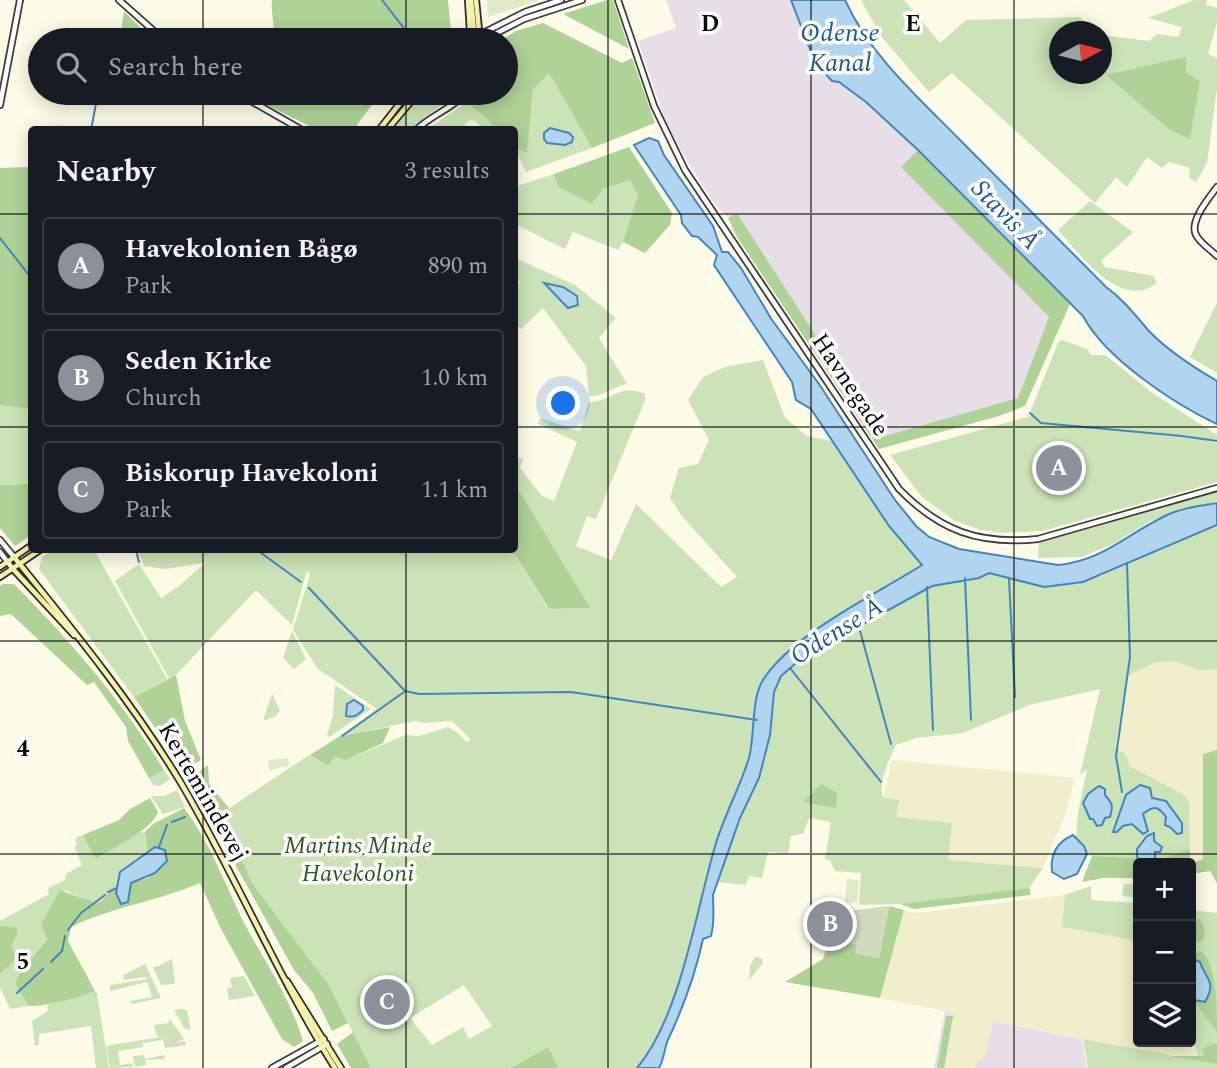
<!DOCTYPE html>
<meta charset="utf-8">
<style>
body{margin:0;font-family:Spectral,serif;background:#20242c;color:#f1f3f6}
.controls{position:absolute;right:21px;bottom:21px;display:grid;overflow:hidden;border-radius:7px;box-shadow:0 4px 18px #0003}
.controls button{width:63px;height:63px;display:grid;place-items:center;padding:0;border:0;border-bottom:2px solid #363941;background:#171b24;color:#f1f3f6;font:35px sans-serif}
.compass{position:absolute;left:1049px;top:21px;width:63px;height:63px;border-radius:50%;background:#171b24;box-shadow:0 4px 18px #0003;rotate:83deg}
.you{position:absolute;left:564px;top:404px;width:24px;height:24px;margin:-18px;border:5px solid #fff;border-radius:50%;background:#1a73e8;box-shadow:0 0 0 10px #1a73e833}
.badge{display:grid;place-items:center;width:46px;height:46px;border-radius:50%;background:#8c9099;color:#fff;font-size:23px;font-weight:700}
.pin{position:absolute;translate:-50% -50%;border:4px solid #fff;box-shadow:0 2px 7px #0006}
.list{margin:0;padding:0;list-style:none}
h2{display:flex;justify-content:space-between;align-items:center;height:91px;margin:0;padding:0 28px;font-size:30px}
h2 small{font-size:23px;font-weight:400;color:#9ea1a6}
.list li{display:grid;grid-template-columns:46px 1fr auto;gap:21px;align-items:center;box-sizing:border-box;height:98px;margin:0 14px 14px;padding:0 14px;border:2px solid #363941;border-radius:7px}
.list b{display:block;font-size:26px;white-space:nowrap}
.list p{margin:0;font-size:23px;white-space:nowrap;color:#9ea1a6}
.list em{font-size:23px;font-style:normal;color:#9ea1a6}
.icon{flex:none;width:38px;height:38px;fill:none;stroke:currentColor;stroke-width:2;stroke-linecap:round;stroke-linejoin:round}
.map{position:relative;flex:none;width:1217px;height:1068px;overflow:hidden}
.search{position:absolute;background:#171b24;box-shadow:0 4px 18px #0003;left:28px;top:28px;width:490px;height:77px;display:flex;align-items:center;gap:18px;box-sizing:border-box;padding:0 24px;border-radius:38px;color:#9ea1a6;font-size:26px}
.panel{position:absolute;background:#171b24;box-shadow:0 4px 18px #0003;left:28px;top:126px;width:490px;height:427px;border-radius:7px}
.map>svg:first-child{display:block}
.industrial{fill:#e7dee8}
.farmland{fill:#f0eecb}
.green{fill:#cbe3b6;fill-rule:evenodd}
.forest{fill:#afd297}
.cemetery{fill:#d0dbbd}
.pitch{fill:#ddebc7}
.water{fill:#b2d5ef;stroke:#4086bf;stroke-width:2}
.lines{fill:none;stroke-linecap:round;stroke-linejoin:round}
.stream{stroke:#4086bf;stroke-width:2}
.tertiary-casing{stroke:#3c3c3c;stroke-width:8}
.secondary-casing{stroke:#2b2b2b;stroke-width:8}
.tertiary{stroke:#fff;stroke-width:4.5}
.secondary{stroke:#f7f2a9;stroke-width:4.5}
.grid{fill:none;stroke:#090909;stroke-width:2;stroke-opacity:0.55}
.labels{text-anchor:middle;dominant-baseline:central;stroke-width:7;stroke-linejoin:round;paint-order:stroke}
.street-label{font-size:24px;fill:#090909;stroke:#fff}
.park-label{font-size:24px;font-style:italic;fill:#2a5921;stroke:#fff}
.water-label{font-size:26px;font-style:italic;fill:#20588d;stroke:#fff}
.grid-label{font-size:23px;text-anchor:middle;font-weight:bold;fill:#090909;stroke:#fff;stroke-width:7;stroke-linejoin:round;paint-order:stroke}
</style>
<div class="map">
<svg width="1217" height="1068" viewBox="0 0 1217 1068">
<rect width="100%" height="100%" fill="#fdfae8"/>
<g class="industrial">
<path d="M666,0h125l24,62 51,40 52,48 -16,17 147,150 -31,81 -137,39 -144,-224 -9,5 -15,-16 -29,-46 -19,-36 -27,-79 38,-13z"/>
<path d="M945,1011l9,2 -9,55h-11z"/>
<path d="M992,1021l90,18 5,29h-112l1,-5 9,-8z"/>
</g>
<g class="farmland">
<path d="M1176,661l22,9 19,-1v81l-14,4v106l-12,4 -2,-62 -6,-8 -54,-28 -14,-18 12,-72 29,-14z"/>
<path d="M892,760l183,18 -10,37 -22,53 -95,-8 -52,-43 -13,-19z"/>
<path d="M1065,895l-2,32 75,14v101h53v-13l7,27h-29l-176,-35 -8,34 -9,8 -1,5h-30l9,-55 -74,-15 24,-88 12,3z"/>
</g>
<g class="green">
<path d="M861,0h43l36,43 26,-23 114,-3 5,5 1,9 -26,1v42h42v-39l47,6 8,-7 21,3 4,-10 -34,-9 46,-18h13l-1,5 11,3v14l-9,32 9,4v30l-10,75 -11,19 -7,-4 1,-10 -21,-6 -7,6 -15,-11 -20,30 -11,-10 -21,26 -143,-130 -23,19 -48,-56zM1185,57l1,15 14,9 -11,58z"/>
<path d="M549,73l43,75 -66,24 -12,-24 13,4 6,-62z"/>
<path d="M423,93h37l-34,23 -14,13h-20z"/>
<path d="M467,102l20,17 8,10h-11l-9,-8 -5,-1 -5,4v5l-39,1z"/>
<path d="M554,174l5,12 33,18 11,-15 27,-9 9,14 -16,48 -5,8 -45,-18 -8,17 -50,-25 -1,-37z"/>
<path d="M1090,201l43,31 -32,29 4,6 48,9 4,7c-37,28 -76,-28 -99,-53z"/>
<path d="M515,258l60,27 41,33 -17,20 28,46c-14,3 -24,13 -38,12l-3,-30 -43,-58 -22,21 -6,-5 -1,-35 6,-7 -5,-3z"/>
<path d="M1217,303v70l-27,-16z"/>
<path d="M1062,340l25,9 4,6h13l5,3 42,34 66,43v6h-10l10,2v39l-175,49 -41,2 -20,-3 -26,-9 -33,-24 -32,-42 141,-39v-6l27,-67z"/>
<path d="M763,360l22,58 22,18 25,5 57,85 33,39 -29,17 -96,63 -13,11 -25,31 -9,68 -54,163 -20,73 -22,55 -17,22h-78l-11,-21 -38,21h-139l-42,-83 -77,-102 -30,-70 87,-58 19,11 7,-9 11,3 59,-25 14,1 29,-9 10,6 8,9 5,-2 -19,-19 -28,2 -9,-2 -75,15 37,-27 -59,-40 -25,-39 17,-56 -3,-4 -15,55 -36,-35 -80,85 -7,3 -54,-97 24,-17 22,34 18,-12 26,-23 -40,6 -21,-3 -6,-16h374l36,59 41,-1 -74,-124v-28l8,3 -3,9 22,28 12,5 23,-59 -39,-18 2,-6 40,13 9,-29c24,0 28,-19 56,-8v6l-49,119 -9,-3 -11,30 35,14 25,-56 85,83 16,-10 -56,-62 -11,-17 9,-30 19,-4 11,-24 -21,-40 15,-23 22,-10zM464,985l28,41 -23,13 -6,-12 -31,18 -22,-27z"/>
<path d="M0,405l31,4v51l-2,1 2,23 -31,1z"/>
<path d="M1217,491v10l-67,20 -35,22 -34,14 -43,1 1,-17 53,-13z"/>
<path d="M1217,525v144l-19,1 -22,-9 -20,1 -29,14 -12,72 11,7 3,11 54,28 6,8 1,47 -29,10 -69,-3 -5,-2 -3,-8 -8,-9 2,-24 9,-44 -7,6 20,-86 -71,16 -66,28 -47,5 -20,7c-7,15 -18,37 -13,53l16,2 -3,17 56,6 -4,37 95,8 -14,20 -129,16 -41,1 2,-32 -26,-2 -5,-11 -5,-1 6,-37 -22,-4 -6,16 -12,2 -3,17 -20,-1 -6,26 -13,-2 -3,9 -29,-3 23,-64 19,-40 11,-43 4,-43 7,-16 13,-13 138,-77 47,-8 10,-5 50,13 62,-10z"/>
<path d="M54,550h40l73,129 -33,18 -95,-128 3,-12z"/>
<path d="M292,631l14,28 -12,10 -11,-11z"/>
<path d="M335,685l36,24 -42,28 -2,-2 6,-19z"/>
<path d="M272,694l8,16 -4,6 -13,5z"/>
<path d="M164,770l6,9 -10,7 -7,-1 -4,-7z"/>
<path d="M177,790l8,17 -22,7 -12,-18h13z"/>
<path d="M139,832h6l3,20 -28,20 -3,16 -5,1 -10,12 -11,1 -26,-12 -20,39 2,9 -28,36 -4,10 14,22 -19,3 -10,-21v-67l49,-27 -1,-6 17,-8 1,-6 16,-9 -8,-18 3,-2 -2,-7 8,-3 11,22 4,1z"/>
<path d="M1124,884l14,1v13l-16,-2z"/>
<path d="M1091,886v14l47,3v38l-76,-14 3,-32z"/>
<path d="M1191,910l26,3v131l-4,-1 -7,13h-8l-7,-27z"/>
<path d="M755,957l6,1 2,5 -14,17 1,-14z"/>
<path d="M172,959l3,25 -14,1 -8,-18 6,-1z"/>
<path d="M145,964l16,34 -30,6v-3l21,-4 -5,-15 -37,9v-6l37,-6 -1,-2 -22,3 -1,-5z"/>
<path d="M244,976l11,20 -26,4 -2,-12 5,-1 -2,-9z"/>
<path d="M95,991l2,3 12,74h-13l-5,-42 -52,8v11l-4,1 -3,-25 16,-10 -1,-6c15,-8 32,-7 48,-14z"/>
<path d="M181,1009l6,1 4,20 -6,-1 -11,-19z"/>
<path d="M169,1018l15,21 -9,4 10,-2 1,4 -21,3 -3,-12v4l-19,3 -1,-3 1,7 -25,4 2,14 13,-2v4l-23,1 -4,-22 54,-9 -4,-2 -2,-10 15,-2z"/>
<path d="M1083,1039l134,25v4h-129z"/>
<path d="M144,1055l1,4 19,-4 1,4 -20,1 1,5 -11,2 -2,-11z"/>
</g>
<g class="forest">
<path d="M272,0h176l3,33 -7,7h-173c6,-13 -1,-26 1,-40z"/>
<path d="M607,0h6l16,49 -66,-35z"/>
<path d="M124,11l23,24 -2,5h-34l2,-9h8z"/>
<path d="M543,23l79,40 10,-5 23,65 -63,25 -43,-75 -16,17 -6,63 -12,-5 -1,-18 -19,-1 -8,-10 -20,-17 7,-9h32v-53h-4l14,-9z"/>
<path d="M1186,57v15l14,9 -10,58 -21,-10 -63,-54z"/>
<path d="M250,93h131l-28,37 -37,-1 -68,-33z"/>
<path d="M629,147l43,66 -2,12 -25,28 -22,-11 15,-47 -8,-15 -27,9 -11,15 -33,-17 -5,-13z"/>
<path d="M918,150l152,154 -45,102 -26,10 -120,33 -142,-212 -9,-19 9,-5 144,224 137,-39 31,-81 -148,-150z"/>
<path d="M26,167l6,2 -1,240 -31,-4v-237z"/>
<path d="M31,484v51l-16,11 -15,-18v-43z"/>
<path d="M515,484l75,124 -41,1 -37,-59h2z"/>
<path d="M3,584h11c59,60 106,114 150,186l-15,8 -21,-37 -2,-14 -32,-45 -7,3 -76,-71 -11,2v-30z"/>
<path d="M176,675l9,46 16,39 -17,10 -50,-73z"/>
<path d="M390,727l-7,16 -37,17 -11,-3 -7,9 -18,-11 30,-19z"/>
<path d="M1217,750v133l-7,-12 -19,3v-10l12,-5v-105z"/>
<path d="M208,765l1,19 20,24 -7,5 30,70 77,102 19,38 -16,8 -19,-38 -19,-23 -106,-190z"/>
<path d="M821,784l16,9 -1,15 -33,-6z"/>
<path d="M150,798l8,14c-5,17 -44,35 -60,46l-4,-1 -11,-22 36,-15 11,-11z"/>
<path d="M184,808c25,33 40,73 58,111 21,40 48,78 61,122l-9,6 -12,-8 -61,-110 -21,-46c-42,18 -88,24 -129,44l-3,14 27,50c-17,7 -49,15 -66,15l-14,-22 4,-10 28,-35 -6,-15 19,-34 36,13 6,-2 12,-14 3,1 -1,5h13l2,-10 17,-5 7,-31 -7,5 -3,-20 8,-8z"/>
<path d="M1190,849v14h-52v15h-35l-21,4 10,-26 69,3z"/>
<path d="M1029,888l2,7 -117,14 -14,-5z"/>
<path d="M889,906l15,4 -24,88 -95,-16 38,-23 7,-22 28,8 -3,8 24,5z"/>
<path d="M1198,919c8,4 7,14 5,21l-5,3 -5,-3 -2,-6 3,-13z"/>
<path d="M6,926l11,2v6l-6,12c9,15 0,17 -11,28v-47z"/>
<path d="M1199,950c18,11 18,58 18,82l-26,-36v-36z"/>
<path d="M946,1016h7l-9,52h-7z"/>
<path d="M353,1032l18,36h-20l-14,-24z"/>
<path d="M1213,1043l4,1v20l-48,-8h36l-3,-6z"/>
<path d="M548,1047l11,21h-49l4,-2z"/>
</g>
<path class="cemetery" d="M889,906l-10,52 -24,-5 3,-8 -39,-9 -6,-7 -1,-9 19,-7z"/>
<g class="pitch">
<path d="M487,0h53l-52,17z"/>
<path d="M288,758l1,8 -20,4 -1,-10z"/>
<path d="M847,879l12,1 -2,23 -12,-1z"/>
</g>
<g class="water">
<path d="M791,0h54c26,57 75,99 118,143 48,48 95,96 143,144 19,14 28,27 43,44 19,20 44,36 68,50v43c-43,-20 -112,-66 -134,-108l-165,-166 -52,-48 -27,-20 -7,-1 -17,-19z"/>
<path d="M550,128l19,5 4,4 -1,5 -7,3 -18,-2 -3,-4v-6z"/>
<path d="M649,138l9,3 6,14 49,71 9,26h6l13,16 31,52 47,64 76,116 21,26 13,11 30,12 99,16c44,-4 68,-30 105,-48 17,-9 36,-11 54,-14v22l-134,57 -39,5 -55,-14 -10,5 -47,8 -129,71 -22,19 -7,16 -4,43 -11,43 -19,40 -27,77c0,14 2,26 -2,41l-8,3c-8,37 -20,69 -36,103 -3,9 -3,17 -8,26h-22c44,-52 59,-159 79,-225 9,-29 24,-56 33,-85 6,-22 2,-59 14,-78 30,-47 112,-85 159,-115l-33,-39 -78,-117 -15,-9 -4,-18 -78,-117 3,-10 -19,-18 -6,-1 -10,-13 -1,-8 -47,-70z"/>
<path d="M544,283l19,4 14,9 1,9 -10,3z"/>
<path d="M354,700l9,6v4c-5,5 -9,8 -17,6l1,-12z"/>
<path d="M1140,785l10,3 2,10 14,3 16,22v10l-5,1 -7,-7 -5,-2 1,-8c-8,-11 -12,-12 -23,-3l5,17 -5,3 -11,-10 -9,2 -6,6h-4l13,-37z"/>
<path d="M1099,786l6,3v6c8,9 8,11 5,22l-5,1 -3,7 -5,1 -4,-7h-3l-7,-16 5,-9z"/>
<path d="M1154,833v8l8,6 -2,5h-5v7l-5,4h-6l-7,-6v-8l10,-13z"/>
<path d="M1073,835l11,11 3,8 -10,20 -13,5 -12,-7c-2,-17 5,-30 21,-37z"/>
<path d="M155,847l10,3 2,11 -12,12 -24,10 -3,19 -7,2 -5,-11 4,-21z"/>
<path d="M1196,960l4,2c6,18 17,19 5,40l-10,-2c-3,-10 -4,-18 0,-26l-4,-10z"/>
</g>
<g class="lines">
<g class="stream">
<path d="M382,0l31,40"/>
<path d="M91,130l7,-37"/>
<path d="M0,238l32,41"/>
<path d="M1030,413l11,10 141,13 35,5"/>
<path d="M136,550l3,12"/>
<path d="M257,550l44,32"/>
<path d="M965,578l6,142"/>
<path d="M1009,579l6,118"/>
<path d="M927,587l6,143"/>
<path d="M309,588l96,103 14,3 152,-2 186,28"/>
<path d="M859,627l32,117"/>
<path d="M790,668l91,114"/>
<path d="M342,736l62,-44"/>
<path d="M1122,792l-6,-36 14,-99 -3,-94"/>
<path d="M172,822l13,-5"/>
<path d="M159,847l8,-22"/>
<path d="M108,892l9,-4"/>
<path d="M68,930l13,-17 24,-18"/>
<path d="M51,962l11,-11 3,-15"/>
<path d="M17,993l26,-24"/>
</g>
<defs>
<g id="tertiary">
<path d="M119,0l45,40"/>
<path d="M618,0l36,106 31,64 214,319c41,42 80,56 139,50l179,-51"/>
<path d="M479,35l46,-23 36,-12"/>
<path d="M483,40l41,-21 58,-19"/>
<path d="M237,93l65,37"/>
<path d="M0,105l20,-105"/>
<path d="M416,130c15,-15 36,-21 50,-37"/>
<path d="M1217,187c-8,11 -28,34 -21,48 4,8 15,15 21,21"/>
<path d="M0,540l14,17"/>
<path d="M0,552l13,17"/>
<path d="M272,1068l52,-29"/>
<path d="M286,1068l41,-24"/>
</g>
<g id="secondary">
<path d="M471,0l4,40"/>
<path d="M476,0l4,40"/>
<path d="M467,40l3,-8 -2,-32"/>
<path d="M379,130l29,-37"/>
<path d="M387,130l31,-37"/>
<path d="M14,557c59,73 118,145 167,226 55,93 97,194 154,285"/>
<path d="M0,567l32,-22"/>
<path d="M13,569l61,66"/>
<path d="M0,577l40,-27"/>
<path d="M287,981l54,87"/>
</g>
</defs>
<use href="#tertiary" class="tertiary-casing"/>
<use href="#secondary" class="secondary-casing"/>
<use href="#tertiary" class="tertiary"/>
<use href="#secondary" class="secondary"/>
</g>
<path class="grid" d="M203,0v40M406,0v40M608,0v1068M811,0v1068M1014,0v1068M203,93v37M406,93v37M0,214h32M514,214h703M0,427h32M514,427h703M203,550v518M406,550v518M0,641h1217M0,854h1217"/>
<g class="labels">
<g class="street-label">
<text transform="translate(850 385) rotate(56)">Havnegade</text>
<text transform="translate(203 792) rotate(60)">Kertemindevej</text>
</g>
<g class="park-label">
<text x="358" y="846">Martins Minde<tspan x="358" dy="28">Havekoloni</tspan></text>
</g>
<g class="water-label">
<text x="840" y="33">Odense<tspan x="840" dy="30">Kanal</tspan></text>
<text transform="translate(1006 215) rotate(46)">Stavis Å</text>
<text transform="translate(837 631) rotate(-32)">Odense Å</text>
</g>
</g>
<g class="grid-label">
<text x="710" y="31">D</text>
<text x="913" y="31">E</text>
<text x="23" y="756">4</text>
<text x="23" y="969">5</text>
</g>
</svg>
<div class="controls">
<button>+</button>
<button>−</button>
<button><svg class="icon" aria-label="layers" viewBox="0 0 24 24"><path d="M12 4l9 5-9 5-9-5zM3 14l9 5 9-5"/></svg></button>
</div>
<svg class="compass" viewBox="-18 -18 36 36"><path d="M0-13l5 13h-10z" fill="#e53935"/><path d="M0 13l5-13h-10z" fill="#9ea1a6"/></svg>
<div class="you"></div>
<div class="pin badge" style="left:1059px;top:468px">A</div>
<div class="pin badge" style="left:830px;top:924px">B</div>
<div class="pin badge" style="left:387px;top:1002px">C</div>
<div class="search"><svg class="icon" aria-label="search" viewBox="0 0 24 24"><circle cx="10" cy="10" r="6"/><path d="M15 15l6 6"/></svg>Search here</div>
<section class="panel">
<h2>Nearby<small>3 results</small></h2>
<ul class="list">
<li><span class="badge">A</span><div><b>Havekolonien Bågø</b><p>Park</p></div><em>890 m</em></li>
<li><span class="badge">B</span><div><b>Seden Kirke</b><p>Church</p></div><em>1.0 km</em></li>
<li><span class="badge">C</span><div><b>Biskorup Havekoloni</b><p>Park</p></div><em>1.1 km</em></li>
</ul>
</section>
</div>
